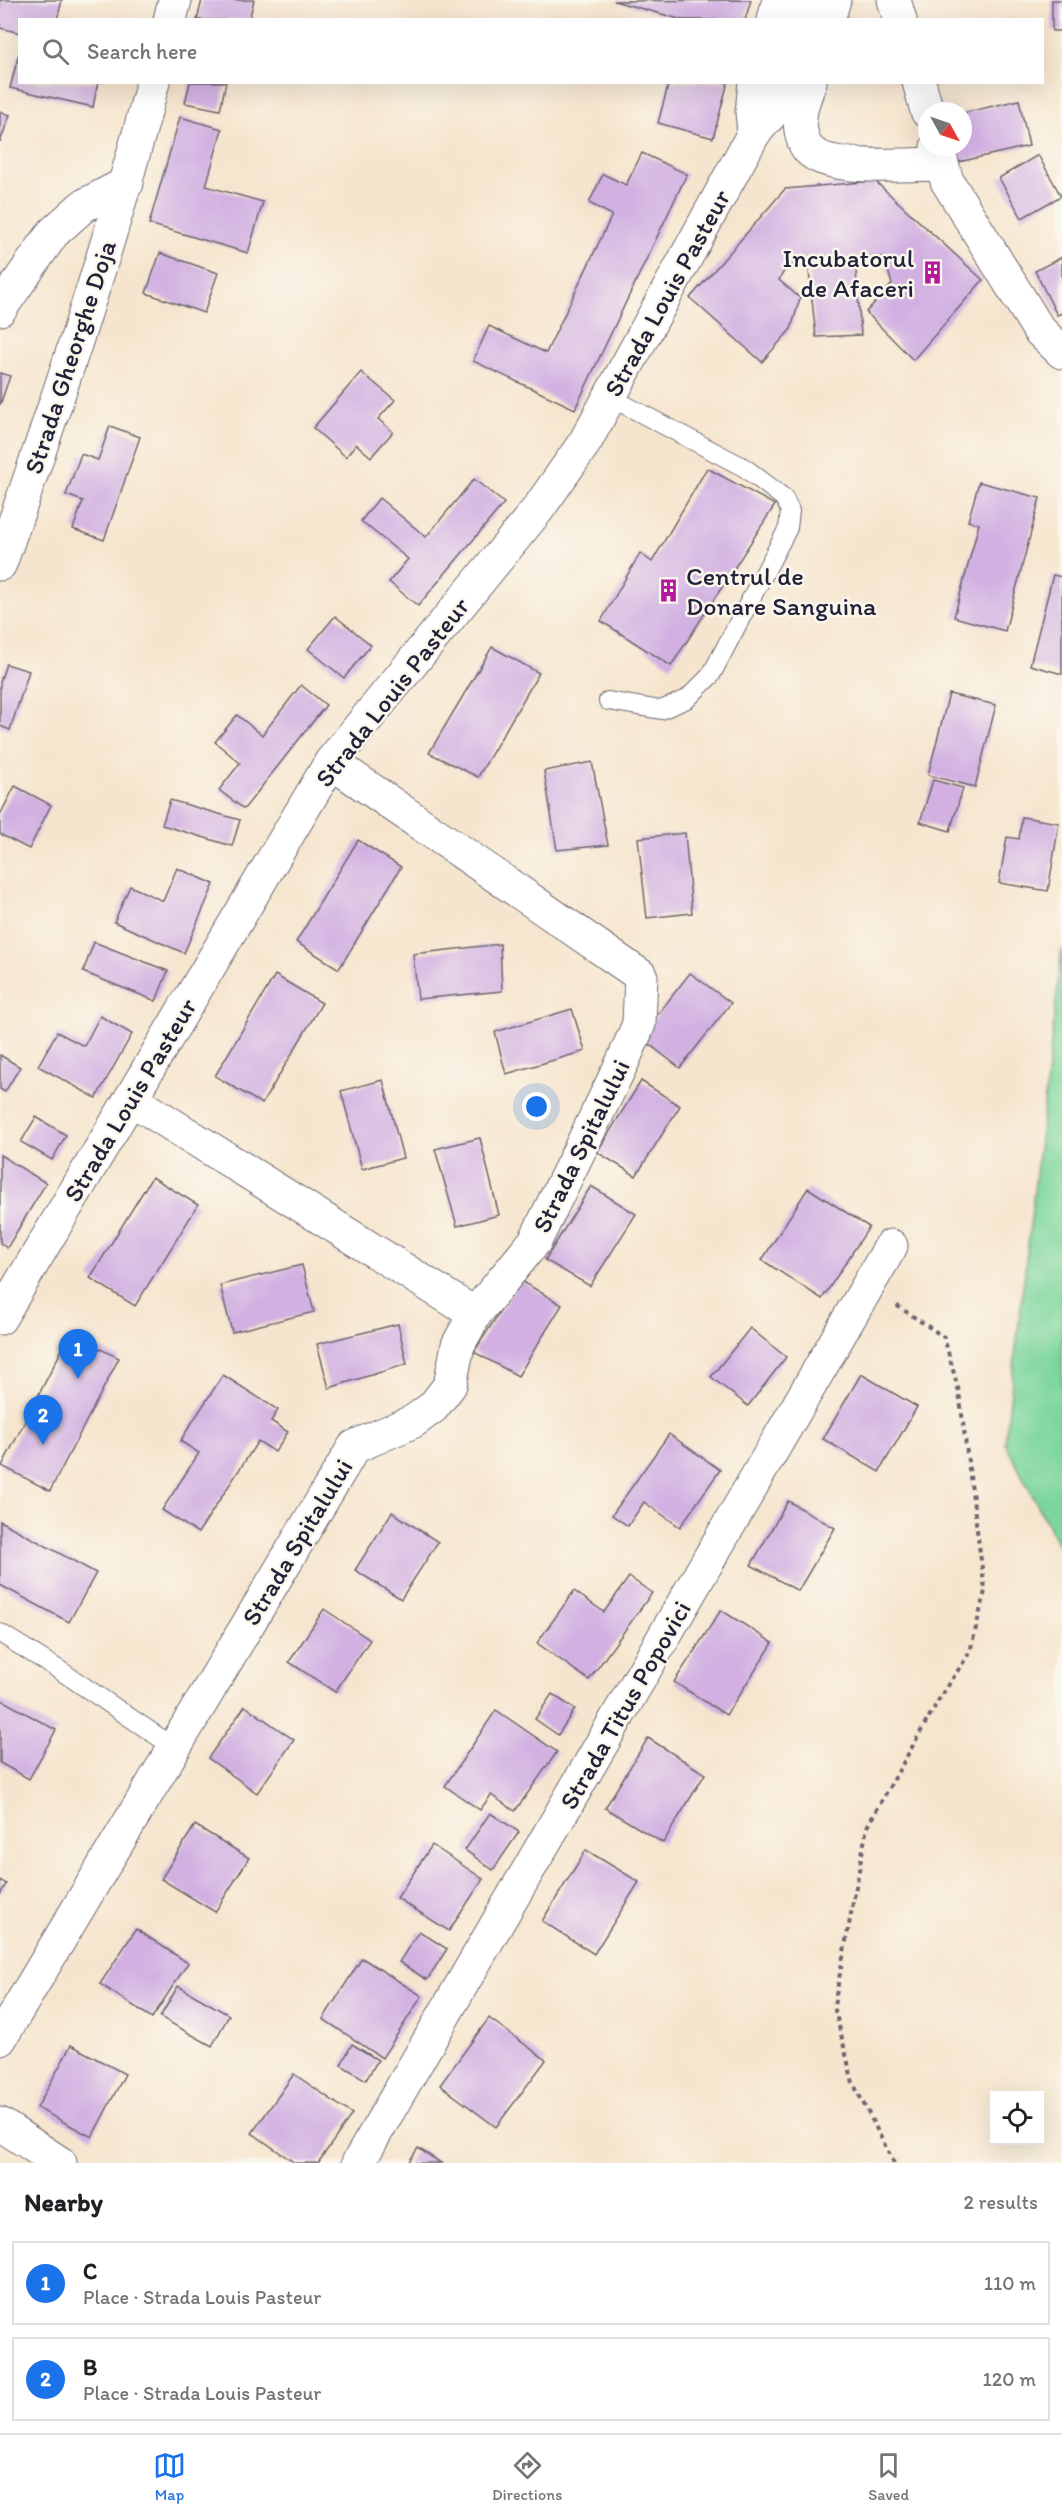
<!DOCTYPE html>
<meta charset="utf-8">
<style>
body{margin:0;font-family:Itim,sans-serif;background:#f2f2f2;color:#202124}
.controls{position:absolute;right:18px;bottom:18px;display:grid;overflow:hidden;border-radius:0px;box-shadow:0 6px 24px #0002}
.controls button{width:54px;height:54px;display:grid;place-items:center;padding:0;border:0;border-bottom:2px solid #e0e0e0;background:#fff;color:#202124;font:30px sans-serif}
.compass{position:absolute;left:918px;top:102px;width:54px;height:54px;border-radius:50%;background:#fff;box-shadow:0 6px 24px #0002;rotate:130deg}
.you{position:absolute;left:537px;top:1107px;width:21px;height:21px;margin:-15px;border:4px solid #fff;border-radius:50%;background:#1a73e8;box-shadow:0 0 0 9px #1a73e833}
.badge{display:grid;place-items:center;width:39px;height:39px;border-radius:50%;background:#1a73e8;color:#fff;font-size:20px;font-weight:700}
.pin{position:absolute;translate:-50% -50px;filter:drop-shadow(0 2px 3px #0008)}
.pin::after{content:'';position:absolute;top:32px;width:21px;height:18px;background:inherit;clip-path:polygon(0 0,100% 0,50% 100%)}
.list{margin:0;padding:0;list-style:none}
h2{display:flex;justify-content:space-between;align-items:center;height:78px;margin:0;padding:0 24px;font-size:26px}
h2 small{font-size:20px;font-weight:400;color:#757577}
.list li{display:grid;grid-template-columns:39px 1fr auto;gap:18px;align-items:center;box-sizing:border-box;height:84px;margin:0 12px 12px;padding:0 12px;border:2px solid #e0e0e0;border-radius:0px}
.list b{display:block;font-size:22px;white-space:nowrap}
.list p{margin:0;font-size:20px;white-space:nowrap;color:#757577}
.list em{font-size:20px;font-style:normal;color:#757577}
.icon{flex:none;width:33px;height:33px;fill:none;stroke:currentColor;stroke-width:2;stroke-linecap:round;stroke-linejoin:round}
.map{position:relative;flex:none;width:1062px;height:2163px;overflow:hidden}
.search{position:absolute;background:#fff;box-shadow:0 6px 24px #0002;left:18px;right:18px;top:18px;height:66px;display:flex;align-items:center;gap:15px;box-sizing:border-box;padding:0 21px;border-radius:0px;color:#757577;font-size:22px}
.sheet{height:270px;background:#fff}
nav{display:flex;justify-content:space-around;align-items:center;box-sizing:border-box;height:84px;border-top:2px solid #e0e0e0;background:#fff;font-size:16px;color:#757577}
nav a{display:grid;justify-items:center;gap:3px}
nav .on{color:#1a73e8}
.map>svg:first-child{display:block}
.green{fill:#7cd69c;stroke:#4f7c6c;stroke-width:1.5}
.building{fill:#d2b1e2}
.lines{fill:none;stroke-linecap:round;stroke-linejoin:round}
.service-casing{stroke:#6c666e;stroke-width:20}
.minor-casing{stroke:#6c666e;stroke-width:35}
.secondary-casing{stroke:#6c666e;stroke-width:35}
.path{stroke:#6c666e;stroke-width:4;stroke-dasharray:4.5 4.5;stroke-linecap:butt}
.service{stroke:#fff;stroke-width:18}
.minor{stroke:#fff;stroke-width:33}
.secondary{stroke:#fff;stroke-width:33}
.labels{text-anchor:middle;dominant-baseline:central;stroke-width:5;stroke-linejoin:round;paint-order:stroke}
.poi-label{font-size:26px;fill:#22223b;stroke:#fbf7ec;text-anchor:end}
.street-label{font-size:26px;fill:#22223b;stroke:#fbf7ec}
</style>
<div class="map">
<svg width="1062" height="2163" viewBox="0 0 1062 2163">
<rect width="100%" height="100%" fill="#fbf7ec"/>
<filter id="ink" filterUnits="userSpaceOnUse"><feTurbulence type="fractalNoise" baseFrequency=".0167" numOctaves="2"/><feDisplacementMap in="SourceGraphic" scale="12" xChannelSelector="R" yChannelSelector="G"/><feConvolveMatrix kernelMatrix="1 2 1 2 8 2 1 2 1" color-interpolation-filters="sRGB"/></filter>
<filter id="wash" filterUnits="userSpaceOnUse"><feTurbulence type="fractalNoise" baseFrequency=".008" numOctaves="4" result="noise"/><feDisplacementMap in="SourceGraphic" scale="24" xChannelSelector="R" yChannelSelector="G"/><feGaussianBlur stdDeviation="1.35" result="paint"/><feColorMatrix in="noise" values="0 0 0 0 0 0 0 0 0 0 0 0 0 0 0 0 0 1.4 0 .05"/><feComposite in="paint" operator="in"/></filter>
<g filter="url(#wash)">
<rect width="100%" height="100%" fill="#f6e5ce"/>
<path class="green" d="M1062,948v604l-57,-109z"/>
<g id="blocks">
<g class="building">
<path d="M0,0h62l-5,20h-37v13l-20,-5z"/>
<path d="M202,0h52l-5,20h-52z"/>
<path d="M751,0l-6,20h-62l-69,-19z"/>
<rect x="1052" y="0" width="10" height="31"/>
<path d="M19,53l1,29h78l-5,25 -83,-19z"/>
<path d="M190,82h36l-6,28 -35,-7z"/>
<path d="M669,82h59l-15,56 -55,-15z"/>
<path d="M1019,100l10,46 -71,16 -3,-15h8v-34z"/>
<path d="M0,112l10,3 -10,27z"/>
<path d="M180,117l42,12 -16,57 57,16 -15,51 -99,-29z"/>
<path d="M642,153l45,21 -112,235 -102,-48 16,-35 57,27 66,-138 -23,-12 14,-29 23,11z"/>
<path d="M1038,155l23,41 -39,22 -23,-40z"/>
<path d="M875,181l108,99 -70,80 -47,-48 26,-28 -8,-27 -29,-1 6,79 -45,2 -8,-75 -21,4 -8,14 21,18 -9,31 -29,33 -72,-64 95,-109z"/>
<path d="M160,253l58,20 -14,40 -58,-20z"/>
<path d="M1062,257v56l-5,2 -22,-44z"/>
<path d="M361,372l34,28 -17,19 15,13 -22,25 -15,-13 -10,13 -33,-29z"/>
<path d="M0,373l10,3 -10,29z"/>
<path d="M110,426l30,11 -36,103 -31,-11 10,-28 -17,-6 15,-41 17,6z"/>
<path d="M707,468l68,37 -104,161 -70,-45 39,-68 12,9z"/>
<path d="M474,479l30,24 -86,103 -29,-24 19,-23 -47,-38 18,-23 47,39z"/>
<path d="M979,482l61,16 -35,133 -51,-14 25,-93 -11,-3z"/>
<path d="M1053,575l9,2v97l-32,-9z"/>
<path d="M335,616l36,29 -27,33 -36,-29z"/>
<path d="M492,647l47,26 -61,104 -49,-24z"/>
<path d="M6,664l23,7 -19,59 -10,-4v-44z"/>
<path d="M301,685l25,20 -82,104 -25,-19 21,-27 -25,-21 22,-27 25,20z"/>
<path d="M949,694l47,11 -21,82 -47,-12z"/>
<path d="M592,762l16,83 -51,5 -13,-79z"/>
<path d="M933,780l30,8 -13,43 -30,-9z"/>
<path d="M15,786l36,19 -22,44 -29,-15v-19z"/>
<path d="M170,800l70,20 -8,26 -70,-21z"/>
<path d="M1022,817l37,6 -11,68 -49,-8 8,-46 12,2z"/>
<path d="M685,833l7,80 -45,5 -9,-80z"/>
<path d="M358,840l43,27 -62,102 -43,-27z"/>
<path d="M177,868l37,16 -30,69 -70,-31 16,-36 33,15z"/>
<path d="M94,942l74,29 -12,30 -73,-29z"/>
<path d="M500,944l2,47 -84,8 -5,-45z"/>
<path d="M690,973l41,30 -51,65 -40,-31z"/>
<path d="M275,975l47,28 -60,101 -47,-28z"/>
<path d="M572,1009l13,42 -79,23 -11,-42z"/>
<path d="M100,1016l32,18 -36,64 -58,-32 19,-34 27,14z"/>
<path d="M0,1055l20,12 -15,25 -5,-3z"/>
<path d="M383,1080l20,78 -41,11 -21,-78z"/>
<path d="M641,1081l39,25 -44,70 -39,-24z"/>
<path d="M36,1117l30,18 -14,25 -31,-18z"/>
<path d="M480,1138l19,77 -42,11 -22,-77z"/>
<path d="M0,1155l46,28 -39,65 -7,-5z"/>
<path d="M152,1177l46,28 -63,101 -45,-28z"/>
<path d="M591,1186l45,28 -46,72 -45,-26z"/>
<path d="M808,1188l61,39 -47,72 -60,-39z"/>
<path d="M302,1265l12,47 -82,20 -12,-47z"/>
<path d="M520,1280l42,25 -44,71 -44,-24z"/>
<path d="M398,1324l9,40 -78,24 -12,-44z"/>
<path d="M750,1328l36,29 -38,49 -37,-29z"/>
<path d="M70,1334l49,24 -69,133 -48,-25z"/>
<path d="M861,1374l56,33 -38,65 -56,-33z"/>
<path d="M223,1375l55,35 -7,11 17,11 -13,20 -17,-11 -60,92 -36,-23 37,-57 -19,-12z"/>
<path d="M669,1434l51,36 -40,57 -36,-25 -16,24 -16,-11z"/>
<path d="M788,1501l47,27 -37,63 -47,-26z"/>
<path d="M392,1512l46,30 -37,57 -46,-29z"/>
<path d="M0,1521l96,52 -27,49 -69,-37z"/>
<path d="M629,1577l23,16 -63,87 -52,-37 37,-52 30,21z"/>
<path d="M324,1609l46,31 -35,52 -46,-30z"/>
<path d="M721,1610l52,33 -47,72 -52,-33z"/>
<path d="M552,1694l23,15 -17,26 -23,-16z"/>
<path d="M0,1699l56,31 -27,49 -29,-16z"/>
<path d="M245,1706l49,34 -37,53 -49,-35z"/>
<path d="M496,1710l61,42 -42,59 -24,-16 -11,15 -35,-24z"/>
<path d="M648,1738l57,36 -42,69 -58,-35z"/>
<path d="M490,1813l29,19 -26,38 -28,-20z"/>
<path d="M195,1825l54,33 -34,54 -54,-33z"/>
<path d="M432,1845l51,34 -34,52 -52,-33z"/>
<path d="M586,1850l53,32 -45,72 -52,-33z"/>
<path d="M0,1880l6,4 -6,11z"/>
<path d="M136,1929l52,34 -36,55 -52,-34z"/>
<path d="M419,1931l28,18 -20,31 -28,-18z"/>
<path d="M362,1958l60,38 -40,62 -59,-39z"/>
<path d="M178,1986l51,29 -17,31 -52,-29z"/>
<path d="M489,2018l57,42 -50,67 -56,-42z"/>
<path d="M352,2044l26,16 -12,20 -25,-15z"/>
<path d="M71,2045l54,29 -33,63 -55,-29z"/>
<path d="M294,2074l58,40 -34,49h-23l-43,-30z"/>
<path d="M418,2148l23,15h-33z"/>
</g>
</g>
</g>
<g filter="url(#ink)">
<use href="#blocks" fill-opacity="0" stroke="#6c666e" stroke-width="1.5"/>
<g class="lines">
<defs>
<g id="service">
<path d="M608,701l53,9 26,-11 24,-24 77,-147 2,-17 -6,-13 -39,-30 -135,-71"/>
<path d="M0,1633l61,38 114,77"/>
</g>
<g id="minor">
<path d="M894,0l6,20"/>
<path d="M170,20l5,-20"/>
<path d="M828,20l6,-20"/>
<path d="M810,82c-4,12 -10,25 -10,37 0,9 2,24 9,31 20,22 103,14 133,14"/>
<path d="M919,82l8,29"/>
<path d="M937,147l10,34 92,149 23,22"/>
<path d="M0,309l53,-76 30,-27 44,-23"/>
<path d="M0,564c56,-159 110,-318 153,-482"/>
<path d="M131,1099l344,215"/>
<path d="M0,2039l354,-592 60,-26 19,-14 17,-22 8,-40 17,-31 60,-73 88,-180 16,-37 2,-48 -310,-214"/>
<path d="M0,2124l60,39"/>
<path d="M358,2163l533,-917"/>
</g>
<g id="secondary">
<path d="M774,20l5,-20"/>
<path d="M806,20l7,-20"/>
<path d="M754,133l-2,-21 3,-30"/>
<path d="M0,1318l331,-556 207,-253 47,-67 169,-309 16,-18 14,-33"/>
</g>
</defs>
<use href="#service" class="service-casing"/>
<use href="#minor" class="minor-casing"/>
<use href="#secondary" class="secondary-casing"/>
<path class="path" d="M894,2163l-41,-80 -19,-77 33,-179 71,-126 32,-49 15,-61 -26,-199 -15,-55 -48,-32"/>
<use href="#service" class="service"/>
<use href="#minor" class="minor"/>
<use href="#secondary" class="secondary"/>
</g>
</g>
<defs>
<symbol id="building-bare" viewBox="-9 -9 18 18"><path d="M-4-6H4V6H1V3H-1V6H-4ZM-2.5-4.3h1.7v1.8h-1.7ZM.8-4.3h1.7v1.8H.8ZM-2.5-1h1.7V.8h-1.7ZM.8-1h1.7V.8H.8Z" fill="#b5179e" stroke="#fbf7ec" stroke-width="2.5" paint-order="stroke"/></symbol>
</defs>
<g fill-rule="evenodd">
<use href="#building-bare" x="916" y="256" width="33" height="33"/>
<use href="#building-bare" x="652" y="574" width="33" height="33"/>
</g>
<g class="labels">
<g class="poi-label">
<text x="914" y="258">Incubatorul<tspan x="914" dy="30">de Afaceri</tspan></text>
<text x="686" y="576" text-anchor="start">Centrul de<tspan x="686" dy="30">Donare Sanguina</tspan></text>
</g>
<g class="street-label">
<text transform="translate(667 293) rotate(-61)">Strada Louis Pasteur</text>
<text transform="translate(70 357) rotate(-72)">Strada Gheorghe Doja</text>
<text transform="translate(392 692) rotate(-52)">Strada Louis Pasteur</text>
<text transform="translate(130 1100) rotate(-59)">Strada Louis Pasteur</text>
<text transform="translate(581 1146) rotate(-64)">Strada Spitalului</text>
<text transform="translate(297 1542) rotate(-59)">Strada Spitalului</text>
<text transform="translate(625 1705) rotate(-60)">Strada Titus Popovici</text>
</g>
</g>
</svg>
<div class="controls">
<button><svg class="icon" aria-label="locate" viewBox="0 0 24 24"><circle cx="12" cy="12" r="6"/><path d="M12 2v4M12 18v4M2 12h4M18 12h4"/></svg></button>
</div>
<svg class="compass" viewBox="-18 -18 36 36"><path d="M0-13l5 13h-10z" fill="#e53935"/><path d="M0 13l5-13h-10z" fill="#757577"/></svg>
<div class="you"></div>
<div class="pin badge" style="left:78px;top:1379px">1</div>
<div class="pin badge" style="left:43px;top:1445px">2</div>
<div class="search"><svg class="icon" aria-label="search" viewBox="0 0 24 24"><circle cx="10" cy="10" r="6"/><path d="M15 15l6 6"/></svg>Search here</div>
</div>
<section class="sheet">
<h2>Nearby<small>2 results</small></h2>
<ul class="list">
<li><span class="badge">1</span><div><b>C</b><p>Place · Strada Louis Pasteur</p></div><em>110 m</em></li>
<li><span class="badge">2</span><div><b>B</b><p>Place · Strada Louis Pasteur</p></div><em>120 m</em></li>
</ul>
</section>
<nav>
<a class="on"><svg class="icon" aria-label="map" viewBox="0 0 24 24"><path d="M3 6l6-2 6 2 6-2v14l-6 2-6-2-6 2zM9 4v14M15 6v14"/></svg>Map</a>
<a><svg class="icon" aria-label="directions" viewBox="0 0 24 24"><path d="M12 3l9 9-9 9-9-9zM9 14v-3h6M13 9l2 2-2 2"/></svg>Directions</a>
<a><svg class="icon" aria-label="saved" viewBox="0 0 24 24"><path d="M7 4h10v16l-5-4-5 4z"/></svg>Saved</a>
</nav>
